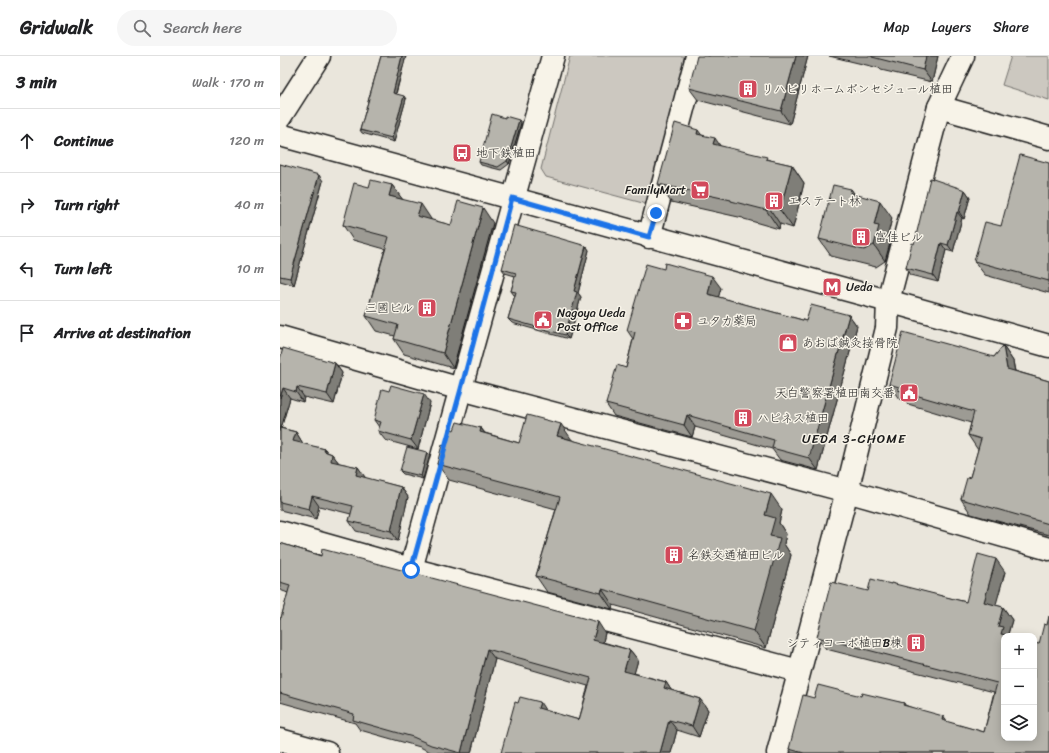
<!DOCTYPE html>
<meta charset="utf-8">
<style>
body{margin:0;font-family:Sriracha,"Klee One",sans-serif;background:#f6f6f6;color:#202124}
.controls{position:absolute;right:12px;bottom:12px;display:grid;overflow:hidden;border-radius:8px;box-shadow:0 2px 10px #0003}
.controls button{width:36px;height:36px;display:grid;place-items:center;padding:0;border:0;border-bottom:1px solid #e0e0e0;background:#fff;color:#202124;font:20px sans-serif}
.stop{position:absolute;width:12px;height:12px;margin:-9px;border:3px solid #1a73e8;border-radius:50%;background:#fff}
.stop.end{background:#1a73e8;border-color:#fff;box-shadow:0 1px 4px #0008}
.list{margin:0;padding:0;list-style:none}
h2{display:flex;justify-content:space-between;align-items:center;height:52px;margin:0;padding:0 16px;font-size:17px}
h2 small{font-size:13px;font-weight:400;color:#757577}
.list li{display:grid;grid-template-columns:26px 1fr auto;gap:12px;align-items:center;box-sizing:border-box;height:64px;padding:0 16px;border-top:1px solid #e0e0e0}
.list b{display:block;font-size:15px;white-space:nowrap}
.list em{font-size:13px;font-style:normal;color:#757577}
.icon{flex:none;width:22px;height:22px;fill:none;stroke:currentColor;stroke-width:2;stroke-linecap:round;stroke-linejoin:round}
.map{position:relative;flex:none;width:769px;height:697px;overflow:hidden}
header{display:flex;align-items:center;gap:24px;box-sizing:border-box;height:56px;padding:0 20px;background:#fff;border-bottom:1px solid #e0e0e0}
header strong{font-size:19px}
nav{display:flex;gap:22px;margin-inline-start:auto;font-size:14px}
.search{width:280px;height:36px;background:#f6f6f6;display:flex;align-items:center;gap:10px;box-sizing:border-box;padding:0 14px;border-radius:22px;color:#757577;font-size:15px}
main{display:flex}
aside{flex:1;background:#fff}
.map>svg:first-child{display:block}
.green{fill:#ccc8c0;stroke:#74726e}
.lines{fill:none;stroke-linecap:round;stroke-linejoin:round}
.minor-casing{stroke:#1c1c1c;stroke-width:25}
.major-casing{stroke:#1c1c1c;stroke-width:25}
.minor{stroke:#f7f3e8;stroke-width:22}
.major{stroke:#f7f3e8;stroke-width:22}
.wall{fill:#9d9b94;stroke:#1c1c1c}
.shaded-wall{fill:#7f7e78;stroke:#1c1c1c}
.building{fill:#b6b4ac;stroke:#1c1c1c}
.route{stroke:#1a73e8;stroke-width:5}
.labels{text-anchor:middle;dominant-baseline:central;stroke-width:3;stroke-linejoin:round;paint-order:stroke}
.poi-label{font-size:12px;fill:#1c1c1c;stroke:#f7f3e8;text-anchor:start}
.neighbourhood-label{font-size:13px;letter-spacing:1px;fill:#1c1c1c;stroke:#f7f3e8}
</style>
<header>
<strong>Gridwalk</strong>
<div class="search"><svg class="icon" aria-label="search" viewBox="0 0 24 24"><circle cx="10" cy="10" r="6"/><path d="M15 15l6 6"/></svg>Search here</div>
<nav><a>Map</a><a>Layers</a><a>Share</a></nav>
</header>
<main>
<aside>
<h2>3 min<small>Walk · 170 m</small></h2>
<ul class="list">
<li><svg class="icon" aria-label="ahead" viewBox="0 0 24 24"><path d="M12 20V5M6 11l6-6 6 6"/></svg><div><b>Continue</b></div><em>120 m</em></li>
<li><svg class="icon" aria-label="right" viewBox="0 0 24 24"><path d="M7 20v-9h11M14 6l5 5-5 5"/></svg><div><b>Turn right</b></div><em>40 m</em></li>
<li><svg class="icon" aria-label="left" viewBox="0 0 24 24"><path d="M17 20v-9H6M10 6l-5 5 5 5"/></svg><div><b>Turn left</b></div><em>10 m</em></li>
<li><svg class="icon" aria-label="arrive" viewBox="0 0 24 24"><path d="M6 21V4h12l-3 4 3 4H6"/></svg><div><b>Arrive at destination</b></div></li>
</ul>
</aside>
<div class="map">
<svg width="769" height="697" viewBox="0 0 769 697">
<rect width="100%" height="100%" fill="#eae6dc"/>
<filter id="ink" filterUnits="userSpaceOnUse"><feTurbulence type="fractalNoise" baseFrequency=".025" numOctaves="2"/><feDisplacementMap in="SourceGraphic" scale="8" xChannelSelector="R" yChannelSelector="G"/><feConvolveMatrix kernelMatrix="1 2 1 2 8 2 1 2 1" color-interpolation-filters="sRGB"/></filter>
<g filter="url(#ink)">
<g class="green">
<path d="M290,0h120l-40,149 -104,-28 -5,-8z"/>
<path d="M731,0h38v44l-47,-15z"/>
</g>
<g class="lines">
<defs>
<g id="minor">
<path d="M659,51l110,31"/>
<path d="M0,61l39,-61"/>
<path d="M0,79l608,166 161,45"/>
<path d="M369,181l48,-181"/>
<path d="M0,281l181,52 386,102 202,58"/>
<path d="M0,476l131,37 388,102"/>
<path d="M131,513c48,-171 93,-342 142,-513"/>
<path d="M498,697l69,-262 40,-163 1,-27 51,-194 24,-51"/>
</g>
<path id="major" d="M0,684l47,13"/>
</defs>
<use href="#minor" class="minor-casing"/>
<use href="#major" class="major-casing"/>
<use href="#minor" class="minor"/>
<use href="#major" class="major"/>
</g>
<g class="wall">
<path d="M101,0h25l-10,38 10,5 -12,43 -32,-9 -2,-3z"/>
<path d="M528,0l-18,68 -92,-24 -9,-12z"/>
<path d="M549,0h109l-6,26 -51,-12 -2,-2z"/>
<path d="M241,67l-12,41 -8,6 -20,-5 -2,-3z"/>
<path d="M422,79l18,11 49,14 23,5 12,18 -11,45 -13,-4 -1,5 -35,-10 -1,-1 -72,-16 -13,-18z"/>
<path d="M769,107v130l-64,-18 -11,-14z"/>
<path d="M0,108l43,17 -29,104 -14,-4z"/>
<path d="M112,129l10,14 29,20v1l20,5 42,-2 -40,145 -49,-14 -10,-15 1,-3 -19,-5 -10,-15 19,-67 -32,-9 -10,-15 26,-38z"/>
<path d="M571,133l4,6 37,23 -5,20 3,5 -5,18 -9,6 -45,-11 -12,-17z"/>
<path d="M685,134l5,7 -6,22 -2,-1 -9,34 -7,-2 -8,32 -28,-7 -4,-7 8,-24z"/>
<path d="M306,190l3,4 -11,43 3,4 -12,42 -57,-16 -4,-4 7,-24h-1l-3,-4 4,-15 -10,-3 -3,-4z"/>
<path d="M441,232l-3,9 88,24 43,-6 8,11 -39,144 -38,-10 -8,-11 -77,-22 -3,10 -78,-21 -8,-12 20,-36 7,-29 -6,-9z"/>
<path d="M723,290l10,15 2,10 34,10v154l-78,-21 -10,-15 9,-22 8,-27 -10,-15 3,-12 -63,-19 -3,-4 -6,-1 -10,-15 105,-27z"/>
<path d="M0,303l55,4 7,10 -8,31 -30,-7 -1,5 -13,-4 -9,30 15,4 6,10v2l23,5 2,3 5,2 7,9 19,4 7,11 36,9 7,10 -10,44 -42,-10 -7,-10 2,-7 -32,-8 -3,13 -36,-9z"/>
<path d="M150,347l-12,46 -33,-9 -7,-9 1,-4 -5,-7z"/>
<path d="M201,372l4,5 34,10 53,-3 210,70 -3,13 7,11 -2,10 7,11 -25,93 -153,-43 -1,4 -65,-17 -11,-16 20,-67 -107,-29 -12,-16 8,-18 9,-16z"/>
<path d="M147,396l3,3 -7,24 -20,-5 -3,-3z"/>
<path d="M0,487l41,13 284,77 -2,9 27,8 8,10 -4,13 32,9 5,8 29,9 8,11 -9,27 -22,-7 -6,23h-170l45,-42 33,9 9,-34 -93,-27 -24,94h-39l-12,-6 -60,-17 -5,-7 -75,-21v-84h1l7,-25 -8,-3z"/>
<path d="M725,516l-10,33 8,2 9,13 -4,14 41,119h-257l-3,-4 25,-51 47,-2 43,7 1,2 42,17 37,10 10,-40 -168,-43 -9,-12 51,-46 23,-7 75,18z"/>
</g>
<g class="shaded-wall">
<path d="M122,0h4l-11,40 -2,-3z"/>
<path d="M516,0h12l-18,68 -9,-13z"/>
<path d="M646,0h12l-6,26 -9,-12z"/>
<path d="M124,40l2,3 -12,43 -2,-4z"/>
<path d="M239,64l2,3 -12,41 -2,-3z"/>
<path d="M418,74l13,18 -14,-14z"/>
<path d="M435,82l12,18 -14,-12z"/>
<path d="M512,109l12,18 -11,45 -13,-18z"/>
<path d="M39,119l4,6 -29,104 -4,-7z"/>
<path d="M112,129l11,15 -14,-4z"/>
<path d="M571,133l12,17 -13,-13z"/>
<path d="M685,134l5,7 -6,22 -5,-7z"/>
<path d="M600,145l12,17 -5,20 3,5 -5,18 -11,-16v-20z"/>
<path d="M141,148l10,15 -3,12 -11,-15z"/>
<path d="M488,150l12,18 -1,5 -13,-19z"/>
<path d="M203,152l10,15 -40,145 -10,-15z"/>
<path d="M677,156l5,6 -9,34 -5,-7z"/>
<path d="M661,187l5,7 -8,32 -5,-7z"/>
<path d="M306,190l3,4 -11,43 3,4 -12,42 -4,-4 9,-44z"/>
<path d="M432,220l9,12 -5,18 -8,-12z"/>
<path d="M569,259l8,11 -39,144 -9,-12z"/>
<path d="M723,290l10,15 4,23 -10,-15z"/>
<path d="M55,307l7,10 -8,31 -7,-10z"/>
<path d="M17,331l7,10 -1,5 -7,-10z"/>
<path d="M3,332l7,10 -10,34v-34z"/>
<path d="M144,338l6,9 -12,46 -7,-9z"/>
<path d="M407,359l8,12 -3,10 -8,-12z"/>
<path d="M281,368l11,16 -15,-4z"/>
<path d="M201,372l11,17 -12,-13z"/>
<path d="M16,376l6,10 -2,9 -7,-10z"/>
<path d="M45,393l6,9 1,-4 7,9 -1,7 -14,-19z"/>
<path d="M147,396l3,3 -7,24 -2,-3z"/>
<path d="M78,411l7,10 -2,8 -7,-10z"/>
<path d="M121,431l7,10 -10,44 -7,-10z"/>
<path d="M491,438l11,16 -3,13 7,11 -2,10 7,11 -25,93 -12,-17 16,-95 -5,-21z"/>
<path d="M32,440l7,10 -3,13 -7,-10z"/>
<path d="M716,503l9,13 -12,43 -9,-13z"/>
<path d="M322,533l11,16 -1,4 -11,-16z"/>
<path d="M723,551l9,13 -4,14 1,2 -8,-2 -3,-8z"/>
<path d="M318,566l7,11 -4,17 -8,-10z"/>
<path d="M207,593l8,10 -24,94h-10z"/>
<path d="M350,594l8,10 -6,21 -8,-10z"/>
<path d="M386,626l7,11 -9,-5z"/>
<path d="M420,643l8,11 -9,27 -7,-11z"/>
<path d="M260,646l7,11 -9,-5z"/>
<path d="M663,660l9,13 -10,-9z"/>
<path d="M389,664l8,10 -6,23h-11z"/>
</g>
<g class="building">
<path d="M101,0h21l-9,37 11,3 -12,42 -32,-8z"/>
<path d="M417,0h99l-15,55 -92,-23z"/>
<path d="M592,0h54l-3,14 -51,-13z"/>
<path d="M212,58l13,4v-2l14,4 -12,41 -9,6 -19,-5z"/>
<path d="M395,67l23,7 -1,4 18,4 -2,6 54,13 -1,2 26,6 -12,45 -12,-4 -2,4 -35,-9v-1l-73,-16z"/>
<path d="M740,99l29,8v118l-75,-20 11,-39 16,4z"/>
<path d="M0,108l39,11 -29,103 -10,-2z"/>
<path d="M650,122l35,12 -6,22h-2l-9,33 -7,-2 -8,32 -27,-7 6,-25 2,1z"/>
<path d="M91,124l21,5 -3,11 32,8 -4,12 34,9 7,-24 25,7 -40,145 -49,-14 4,-14 -32,-9 23,-79 -46,-12 11,-42 15,4z"/>
<path d="M553,129l18,4 -1,4 30,8 -6,24 5,1 -5,19 -10,5 -45,-11z"/>
<path d="M234,169l72,21 -12,45 3,1 -12,43 -57,-16 8,-27 -5,-1 5,-18 -14,-4z"/>
<path d="M385,207l47,13 -4,18 98,27 5,-16 38,10 -40,143 -37,-10 2,-8 -87,-25 -3,10 -78,-21 11,-39 9,3 9,-36 -8,-2 19,-66 18,5z"/>
<path d="M623,276l91,25 9,-11 4,23 42,12v143l-88,-25 6,-21 3,-1 11,-38 -13,-4 6,-23 -76,-22 1,-3 -10,-3z"/>
<path d="M3,292l52,15 -8,31 -30,-7 -1,5 -13,-4 -3,10v-39z"/>
<path d="M111,329l33,9 -13,46 -33,-9 3,-9 -7,-2 8,-31 7,2z"/>
<path d="M247,359l34,9 -4,12 214,58 -6,21 10,3 -5,18 10,2 -26,93 -152,-42 -1,4 -65,-17 24,-79 -123,-33 5,-19 3,1 5,-18 4,2 3,-8 24,6 -1,4 39,11z"/>
<path d="M0,372l16,4 -3,9 32,8 -1,2 8,3 -1,7 27,6 -2,8 45,12 -10,44 -42,-10 4,-15 -41,-10 -3,13 -29,-7z"/>
<path d="M127,391l20,5 -6,24 -21,-5z"/>
<path d="M0,487l41,13 1,-7 276,73 -5,18 37,10 -6,21 42,11 -2,6 36,11 -8,27 -23,-6 -9,33h-159l14,-51 3,1 2,-6 20,5 -2,6 41,12 12,-42 -104,-29 -26,104 -30,-8 -18,-8 -60,-17 1,-6 -74,-21v-75h1l9,-33 -10,-3z"/>
<path d="M698,498l18,5 -12,43 19,5 -5,19 5,1 -2,7 8,2h-5v102h30v-95l5,1 5,-20 3,1 2,-9v137h-245l-15,-4 14,-54 11,3 4,-13 43,11 1,-3 42,10 -1,2 40,11 -1,4 42,12 13,-49 -180,-46 14,-55 37,9 3,-12 20,5v-1l75,19z"/>
</g>
</g>
<g class="lines" filter="url(#ink)">
<path class="route" d="M131,514l50,-181 51,-191 137,39 7,-24"/>
</g>
<defs>
<symbol id="building-square" viewBox="-11 -11 22 22"><rect x="-9" y="-9" width="18" height="18" rx="4" fill="#d1495b" stroke="#f7f3e8"/><path d="M-4-6H4V6H1V3H-1V6H-4ZM-2.5-4.3h1.7v1.8h-1.7ZM.8-4.3h1.7v1.8H.8ZM-2.5-1h1.7V.8h-1.7ZM.8-1h1.7V.8H.8Z" fill="#fff"/></symbol>
<symbol id="bus-square" viewBox="-11 -11 22 22"><rect x="-9" y="-9" width="18" height="18" rx="4" fill="#d1495b" stroke="#f7f3e8"/><path d="M-5-6H5V4H4V6H2V4H-2V6H-4V4H-5ZM-3.5-4V0h7V-4ZM-3.5 1.2v1.5H-2V1.2ZM2 1.2v1.5H3.5V1.2Z" fill="#fff"/></symbol>
<symbol id="supermarket-square" viewBox="-11 -11 22 22"><rect x="-9" y="-9" width="18" height="18" rx="4" fill="#d1495b" stroke="#f7f3e8"/><path d="M-6-5.5h2.5l.6 2H6L4.5 2H-2.5L-4.4-4H-6ZM-1.5 3.2a1.3 1.3 0 1 0 .1 0ZM3 3.2a1.3 1.3 0 1 0 .1 0Z" fill="#fff"/></symbol>
<symbol id="metro-square" viewBox="-11 -11 22 22"><rect x="-9" y="-9" width="18" height="18" rx="4" fill="#d1495b" stroke="#f7f3e8"/><path d="M-5.5 5V-5H-3L0 0L3-5H5.5V5H3V-.5L0 4L-3-.5V5Z" fill="#fff"/></symbol>
<symbol id="civic-square" viewBox="-11 -11 22 22"><rect x="-9" y="-9" width="18" height="18" rx="4" fill="#d1495b" stroke="#f7f3e8"/><path d="M-.6-6.5H3V-4.5H.6V-3L4-1V1h2V6H-6V1h2V-1L-.6-3ZM-1.2 2.5V6h2.4V2.5Z" fill="#fff"/></symbol>
<symbol id="pharmacy-square" viewBox="-11 -11 22 22"><rect x="-9" y="-9" width="18" height="18" rx="4" fill="#d1495b" stroke="#f7f3e8"/><path d="M-2-6h4v4h4v4h-4v4h-4v-4h-4v-4h4Z" fill="#fff"/></symbol>
<symbol id="shop-square" viewBox="-11 -11 22 22"><rect x="-9" y="-9" width="18" height="18" rx="4" fill="#d1495b" stroke="#f7f3e8"/><path d="M-5-2.5h2.3a2.7 3.5 0 0 1 5.4 0H5L5.5 6h-11ZM-1.5-2.5h3a1.5 2.3 0 0 0-3 0Z" fill="#fff"/></symbol>
</defs>
<g fill-rule="evenodd">
<use href="#building-square" x="457" y="22" width="22" height="22"/>
<use href="#bus-square" x="171" y="86" width="22" height="22"/>
<use href="#supermarket-square" x="409" y="123" width="22" height="22"/>
<use href="#building-square" x="483" y="134" width="22" height="22"/>
<use href="#building-square" x="570" y="170" width="22" height="22"/>
<use href="#metro-square" x="541" y="220" width="22" height="22"/>
<use href="#building-square" x="136" y="241" width="22" height="22"/>
<use href="#civic-square" x="252" y="253" width="22" height="22"/>
<use href="#pharmacy-square" x="392" y="254" width="22" height="22"/>
<use href="#shop-square" x="497" y="276" width="22" height="22"/>
<use href="#civic-square" x="618" y="326" width="22" height="22"/>
<use href="#building-square" x="452" y="351" width="22" height="22"/>
<use href="#building-square" x="383" y="488" width="22" height="22"/>
<use href="#building-square" x="625" y="576" width="22" height="22"/>
</g>
<g class="labels">
<g class="poi-label">
<text x="482" y="33">リハビリホームボンセジュール植田</text>
<text x="196" y="97">地下鉄植田</text>
<text x="406" y="134" text-anchor="end">FamilyMart</text>
<text x="508" y="145">エステート林</text>
<text x="595" y="181">富佳ビル</text>
<text x="566" y="231">Ueda</text>
<text x="133" y="252" text-anchor="end">三國ビル</text>
<text x="277" y="257">Nagoya Ueda<tspan x="277" dy="14">Post Office</tspan></text>
<text x="417" y="265">ユタカ薬局</text>
<text x="522" y="287">あおば鍼灸接骨院</text>
<text x="615" y="337" text-anchor="end">天白警察署植田南交番</text>
<text x="477" y="362">ハピネス植田</text>
<text x="408" y="499">名鉄交通植田ビル</text>
<text x="622" y="587" text-anchor="end">シティコーポ植田B棟</text>
</g>
<g class="neighbourhood-label">
<text x="574" y="382">UEDA 3-CHOME</text>
</g>
</g>
</svg>
<div class="controls">
<button>+</button>
<button>−</button>
<button><svg class="icon" aria-label="layers" viewBox="0 0 24 24"><path d="M12 4l9 5-9 5-9-5zM3 14l9 5 9-5"/></svg></button>
</div>
<div class="stop" style="left:131px;top:514px"></div>
<div class="stop end" style="left:376px;top:157px"></div>
</div>
</main>
